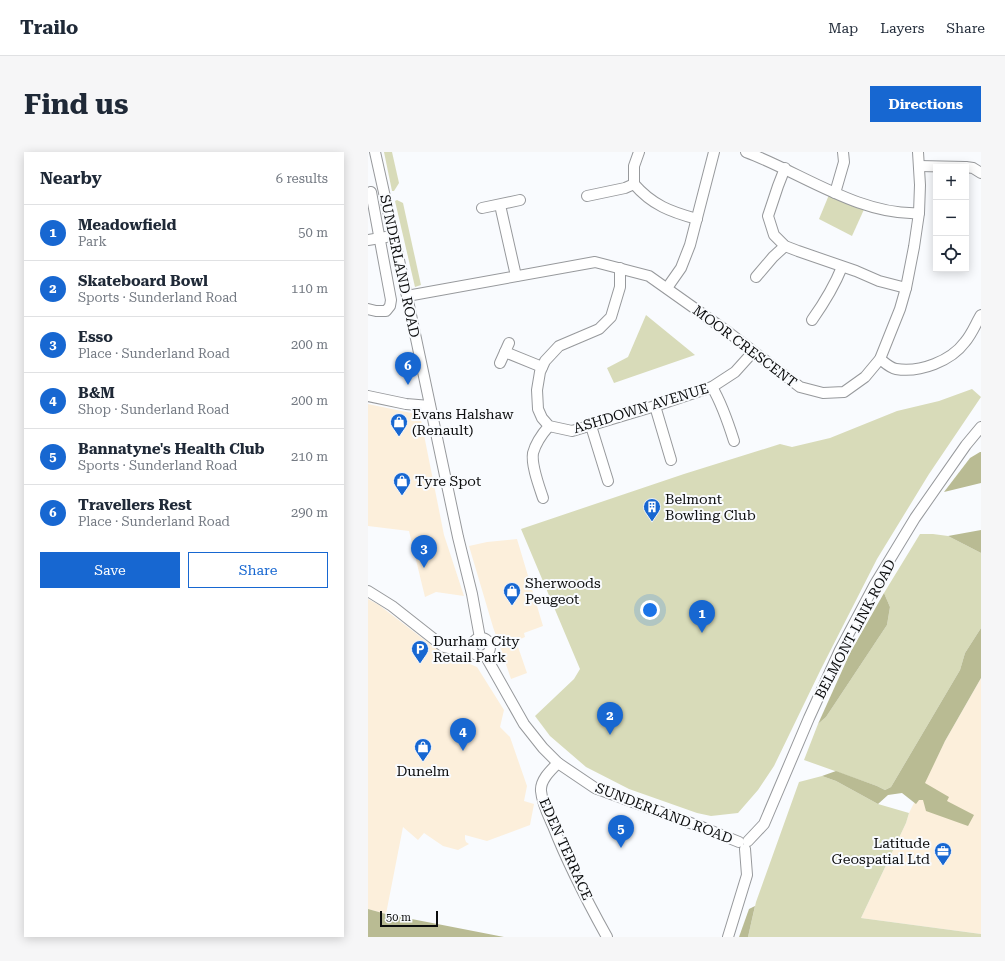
<!DOCTYPE html>
<meta charset="utf-8">
<style>
body{margin:0;font-family:"Roboto Serif",serif;background:#f6f6f7;color:#1f2937}
.controls{position:absolute;right:12px;top:12px;display:grid;overflow:hidden;border-radius:0px;box-shadow:0 2px 10px #0003}
.controls button{width:36px;height:36px;display:grid;place-items:center;padding:0;border:0;border-bottom:1px solid #e0e1e3;background:#fff;color:#1f2937;font:20px sans-serif}
.scale{position:absolute;left:12px;bottom:10px;width:58px;box-sizing:border-box;padding-left:4px;border:2px solid #0c0d0e;border-top:0;font-size:11px;line-height:14px;white-space:nowrap;color:#0c0d0e;-webkit-text-stroke:3px #f9fbfe;paint-order:stroke}
.you{position:absolute;left:282px;top:458px;width:14px;height:14px;margin:-10px;border:3px solid #fff;border-radius:50%;background:#1a73e8;box-shadow:0 0 0 6px #1a73e833}
.badge{display:grid;place-items:center;width:26px;height:26px;border-radius:50%;background:#1767d1;color:#fff;font-size:13px;font-weight:700}
.pin{position:absolute;translate:-50% -33px;filter:drop-shadow(0 1px 2px #0008)}
.pin::after{content:'';position:absolute;top:21px;width:14px;height:12px;background:inherit;clip-path:polygon(0 0,100% 0,50% 100%)}
.list{margin:0;padding:0;list-style:none}
h2{display:flex;justify-content:space-between;align-items:center;height:52px;margin:0;padding:0 16px;font-size:17px}
h2 small{font-size:13px;font-weight:400;color:#747a83}
.list li{display:grid;grid-template-columns:26px 1fr auto;gap:12px;align-items:center;box-sizing:border-box;height:56px;padding:0 16px;border-top:1px solid #e0e1e3}
.list b{display:block;font-size:15px;white-space:nowrap}
.list p{margin:0;font-size:13px;white-space:nowrap;color:#747a83}
.list em{font-size:13px;font-style:normal;color:#747a83}
.actions{display:flex;gap:8px;padding:12px 16px}
.actions a{flex:1;padding:9px 0;border:1px solid #1767d1;border-radius:0px;text-align:center;font-size:14px;color:#1767d1}
.actions .main{background:#1767d1;color:#fff}
.icon{flex:none;width:22px;height:22px;fill:none;stroke:currentColor;stroke-width:2;stroke-linecap:round;stroke-linejoin:round}
.map{position:relative;flex:none;width:613px;height:785px;overflow:hidden;border-radius:0px}
header{display:flex;align-items:center;gap:24px;box-sizing:border-box;height:56px;padding:0 20px;background:#fff;border-bottom:1px solid #e0e1e3}
header strong{font-size:19px}
nav{display:flex;gap:22px;margin-inline-start:auto;font-size:14px}
.intro{display:flex;align-items:center;justify-content:space-between;box-sizing:border-box;height:96px;padding:0 24px}
h1{margin:0;font-size:28px}
.button{padding:10px 18px;border-radius:0px;background:#1767d1;color:#fff;font-size:14px;font-weight:700}
main{display:flex;gap:24px;padding:0 24px}
aside{flex:1;background:#fff;border-radius:0px;box-shadow:0 2px 10px #0003}
.map>svg:first-child{display:block}
.commercial{fill:#fcefdb}
.green{fill:#d8dbb9}
.forest{fill:#b9bb93}
.lines{fill:none;stroke-linecap:round;stroke-linejoin:round}
.minor-casing{stroke:#97999c;stroke-width:12}
.minor{stroke:#fff;stroke-width:10}
.labels{text-anchor:middle;dominant-baseline:central;stroke-width:4;stroke-linejoin:round;paint-order:stroke}
.street-label{font-size:14px;fill:#0c0d0e;stroke:#f9fbfe}
.poi-label{font-size:14px;fill:#0c0d0e;stroke:#f9fbfe;text-anchor:start}
</style>
<header>
<strong>Trailo</strong>
<nav><a>Map</a><a>Layers</a><a>Share</a></nav>
</header>
<div class="intro"><h1>Find us</h1><a class="button">Directions</a></div>
<main>
<aside>
<h2>Nearby<small>6 results</small></h2>
<ul class="list">
<li><span class="badge">1</span><div><b>Meadowfield</b><p>Park</p></div><em>50 m</em></li>
<li><span class="badge">2</span><div><b>Skateboard Bowl</b><p>Sports · Sunderland Road</p></div><em>110 m</em></li>
<li><span class="badge">3</span><div><b>Esso</b><p>Place · Sunderland Road</p></div><em>200 m</em></li>
<li><span class="badge">4</span><div><b>B&amp;M</b><p>Shop · Sunderland Road</p></div><em>200 m</em></li>
<li><span class="badge">5</span><div><b>Bannatyne's Health Club</b><p>Sports · Sunderland Road</p></div><em>210 m</em></li>
<li><span class="badge">6</span><div><b>Travellers Rest</b><p>Place · Sunderland Road</p></div><em>290 m</em></li>
</ul>
<div class="actions"><a class="main">Save</a><a>Share</a></div>
</aside>
<div class="map">
<svg width="613" height="785" viewBox="0 0 613 785">
<rect width="100%" height="100%" fill="#f9fbfe"/>
<g class="commercial">
<path d="M0,252l48,10 5,6 23,115 20,61 -28,-4 -11,5 -16,-66 -41,-5z"/>
<path d="M149,387l26,87 -19,7 1,4 -9,4 11,32 -16,6 -18,-52 -24,-81 18,-4z"/>
<path d="M0,447l11,6 56,43 11,6 31,13 27,43 -4,17 10,10 17,49 -3,15 10,3 -4,21 -43,16 -22,-6v4l1,3 3,2 -11,6 -15,-4 -19,-13 -6,7 -15,-13 -17,87 -18,-5z"/>
<path d="M613,526v256l-120,-16 45,-95 3,-10 36,-72z"/>
</g>
<g class="green">
<path d="M16,0h8l7,31 -5,8h-2z"/>
<path d="M463,38l35,15 -14,31 -33,-17z"/>
<path d="M29,48l6,3 18,82 -6,2 -20,-86z"/>
<path d="M278,163l49,40 -81,28 -7,-15 21,-11z"/>
<path d="M604,237l9,8 -52,77 -52,85 -56,110 -47,97 -16,24 -20,23 -27,3 -14,-3 -68,-24 -43,-22 -36,-31 -15,-20 39,-37 6,-10 -59,-140 163,-55 96,-30 12,3 38,-9 67,-27 42,-10z"/>
<path d="M552,382h13l15,2 33,17v75l-16,25 -5,17 -69,117 -6,3 -8,-4 -73,-26 14,-36 8,-7 61,-92 3,-18 -6,-14z"/>
<path d="M454,624l14,5 42,23 31,9 -3,10 -45,95 120,16v3h-233l8,-35 43,-120z"/>
</g>
<g class="forest">
<path d="M612,300h1v31l-37,9 26,-34z"/>
<path d="M613,378v23l-33,-17z"/>
<path d="M516,441l6,14 -3,18 -61,92 -8,7 32,-71z"/>
<path d="M613,476v50l-36,63 -20,42 24,14 -2,4 27,14 -6,11 -42,-15 -3,-11h-4l-3,4 -14,-11 -14,2 -10,9 -42,-23 -14,-5 14,-5 41,15 8,4 6,-3 69,-117 5,-17z"/>
<path d="M387,754l-7,31h-9l10,-28z"/>
<path d="M0,757l18,5 118,23h-136z"/>
</g>
<g class="lines">
<defs>
<g id="minor">
<path d="M7,0l32,144 51,241 14,57 8,44"/>
<path d="M271,0l-5,14v18c18,21 37,28 63,35"/>
<path d="M378,0c54,20 114,64 173,61"/>
<path d="M551,14l46,1"/>
<path d="M598,15l7,1 8,5"/>
<path d="M417,16l-7,18 -10,30 6,19 11,11 13,5 58,20 23,10 27,7"/>
<path d="M467,41l9,-31 -1,-10"/>
<path d="M219,44l38,-8 9,-4"/>
<path d="M132,53l16,71"/>
<path d="M114,56l38,-8"/>
<path d="M0,88l18,-3"/>
<path d="M252,116v19l-9,30 -12,12 -40,17 -14,15 -5,11 -3,18 1,19 4,9 7,8 23,5 83,-25 57,-19 23,-15 18,-20"/>
<path d="M388,125l17,-20 12,-11"/>
<path d="M299,136l14,-20 9,-23 24,-93"/>
<path d="M39,144l188,-34 54,14 79,56 72,55 23,6 21,-1 21,-15 15,-18 20,-50 6,-21 8,-41 5,-34 1,-28 -2,-33"/>
<path d="M0,157l8,2h10l4,-5 1,-6 -20,-108"/>
<path d="M444,168c12,-17 22,-33 30,-53"/>
<path d="M137,200l37,15"/>
<path d="M512,207c4,3 10,9 16,10 24,4 55,-8 69,-27 7,-8 11,-19 16,-27"/>
<path d="M132,211l9,-20"/>
<path d="M344,235c10,17 16,35 22,54"/>
<path d="M0,244l38,8 24,2"/>
<path d="M287,254l16,54"/>
<path d="M223,274l17,55"/>
<path d="M175,346c-4,-12 -12,-33 -10,-45 3,-11 9,-19 16,-27"/>
<path d="M0,439l24,15 52,41c10,3 18,4 28,2"/>
<circle cx="113" cy="495" r="9"/>
<path d="M117,503l39,69 19,24 15,15 37,25 109,40 35,14"/>
<path d="M190,611c-7,7 -18,17 -17,28 1,12 7,24 12,35 15,38 34,75 54,111"/>
<path d="M380,689l16,-17 45,-106 31,-68 35,-66 40,-66 51,-73 15,-18"/>
<path d="M360,785l19,-62 -2,-26"/>
</g>
</defs>
<use href="#minor" class="minor-casing"/>
<use href="#minor" class="minor"/>
</g>
<defs>
<symbol id="shop-pin" viewBox="-11 -11 22 30"><path d="M0 17L-7.5 6A9.5 9.5 0 1 1 7.5 6Z" fill="#1767d1" stroke="#f9fbfe"/><path d="M-5-2.5h2.3a2.7 3.5 0 0 1 5.4 0H5L5.5 6h-11ZM-1.5-2.5h3a1.5 2.3 0 0 0-3 0Z" fill="#fff"/></symbol>
<symbol id="building-pin" viewBox="-11 -11 22 30"><path d="M0 17L-7.5 6A9.5 9.5 0 1 1 7.5 6Z" fill="#1767d1" stroke="#f9fbfe"/><path d="M-4-6H4V6H1V3H-1V6H-4ZM-2.5-4.3h1.7v1.8h-1.7ZM.8-4.3h1.7v1.8H.8ZM-2.5-1h1.7V.8h-1.7ZM.8-1h1.7V.8H.8Z" fill="#fff"/></symbol>
<symbol id="parking-pin" viewBox="-11 -11 22 30"><path d="M0 17L-7.5 6A9.5 9.5 0 1 1 7.5 6Z" fill="#1767d1" stroke="#f9fbfe"/><path d="M-3.5-5.5H1a3.5 3.5 0 0 1 0 7H-1V5.5H-3.5ZM-1-3.4V-.6H.8a1.4 1.4 0 0 0 0-2.8Z" fill="#fff"/></symbol>
<symbol id="office-pin" viewBox="-11 -11 22 30"><path d="M0 17L-7.5 6A9.5 9.5 0 1 1 7.5 6Z" fill="#1767d1" stroke="#f9fbfe"/><path d="M-6-3h4V-5.5h4V-3h4V5H-6ZM-1-4.5V-3h2v-1.5ZM-6 0V1H6V0Z" fill="#fff"/></symbol>
</defs>
<g fill-rule="evenodd">
<use href="#shop-pin" x="21" y="260" width="20" height="27"/>
<use href="#shop-pin" x="24" y="319" width="20" height="27"/>
<use href="#building-pin" x="274" y="345" width="20" height="27"/>
<use href="#shop-pin" x="134" y="429" width="20" height="27"/>
<use href="#parking-pin" x="42" y="487" width="20" height="27"/>
<use href="#shop-pin" x="45" y="585" width="20" height="27"/>
<use href="#office-pin" x="565" y="689" width="20" height="27"/>
</g>
<g class="labels">
<g class="street-label">
<text transform="translate(32 114) rotate(78)">SUNDERLAND ROAD</text>
<text transform="translate(377 194) rotate(37)">MOOR CRESCENT</text>
<text transform="translate(273 256) rotate(-17)">ASHDOWN AVENUE</text>
<text transform="translate(487 477) rotate(-62)">BELMONT LINK ROAD</text>
<text transform="translate(296 661) rotate(21)">SUNDERLAND ROAD</text>
<text transform="translate(198 697) rotate(66)">EDEN TERRACE</text>
</g>
<g class="poi-label">
<text x="44" y="262">Evans Halshaw<tspan x="44" dy="16">(Renault)</tspan></text>
<text x="47" y="329">Tyre Spot</text>
<text x="297" y="347">Belmont<tspan x="297" dy="16">Bowling Club</tspan></text>
<text x="157" y="431">Sherwoods<tspan x="157" dy="16">Peugeot</tspan></text>
<text x="65" y="489">Durham City<tspan x="65" dy="16">Retail Park</tspan></text>
<text x="55" y="619" text-anchor="middle">Dunelm</text>
<text x="562" y="691" text-anchor="end">Latitude<tspan x="562" dy="16">Geospatial Ltd</tspan></text>
</g>
</g>
</svg>
<div class="controls">
<button>+</button>
<button>−</button>
<button><svg class="icon" aria-label="locate" viewBox="0 0 24 24"><circle cx="12" cy="12" r="6"/><path d="M12 2v4M12 18v4M2 12h4M18 12h4"/></svg></button>
</div>
<div class="scale">50 m</div>
<div class="you"></div>
<div class="pin badge" style="left:334px;top:481px">1</div>
<div class="pin badge" style="left:242px;top:583px">2</div>
<div class="pin badge" style="left:56px;top:416px">3</div>
<div class="pin badge" style="left:95px;top:599px">4</div>
<div class="pin badge" style="left:253px;top:696px">5</div>
<div class="pin badge" style="left:40px;top:233px">6</div>
</div>
</main>
